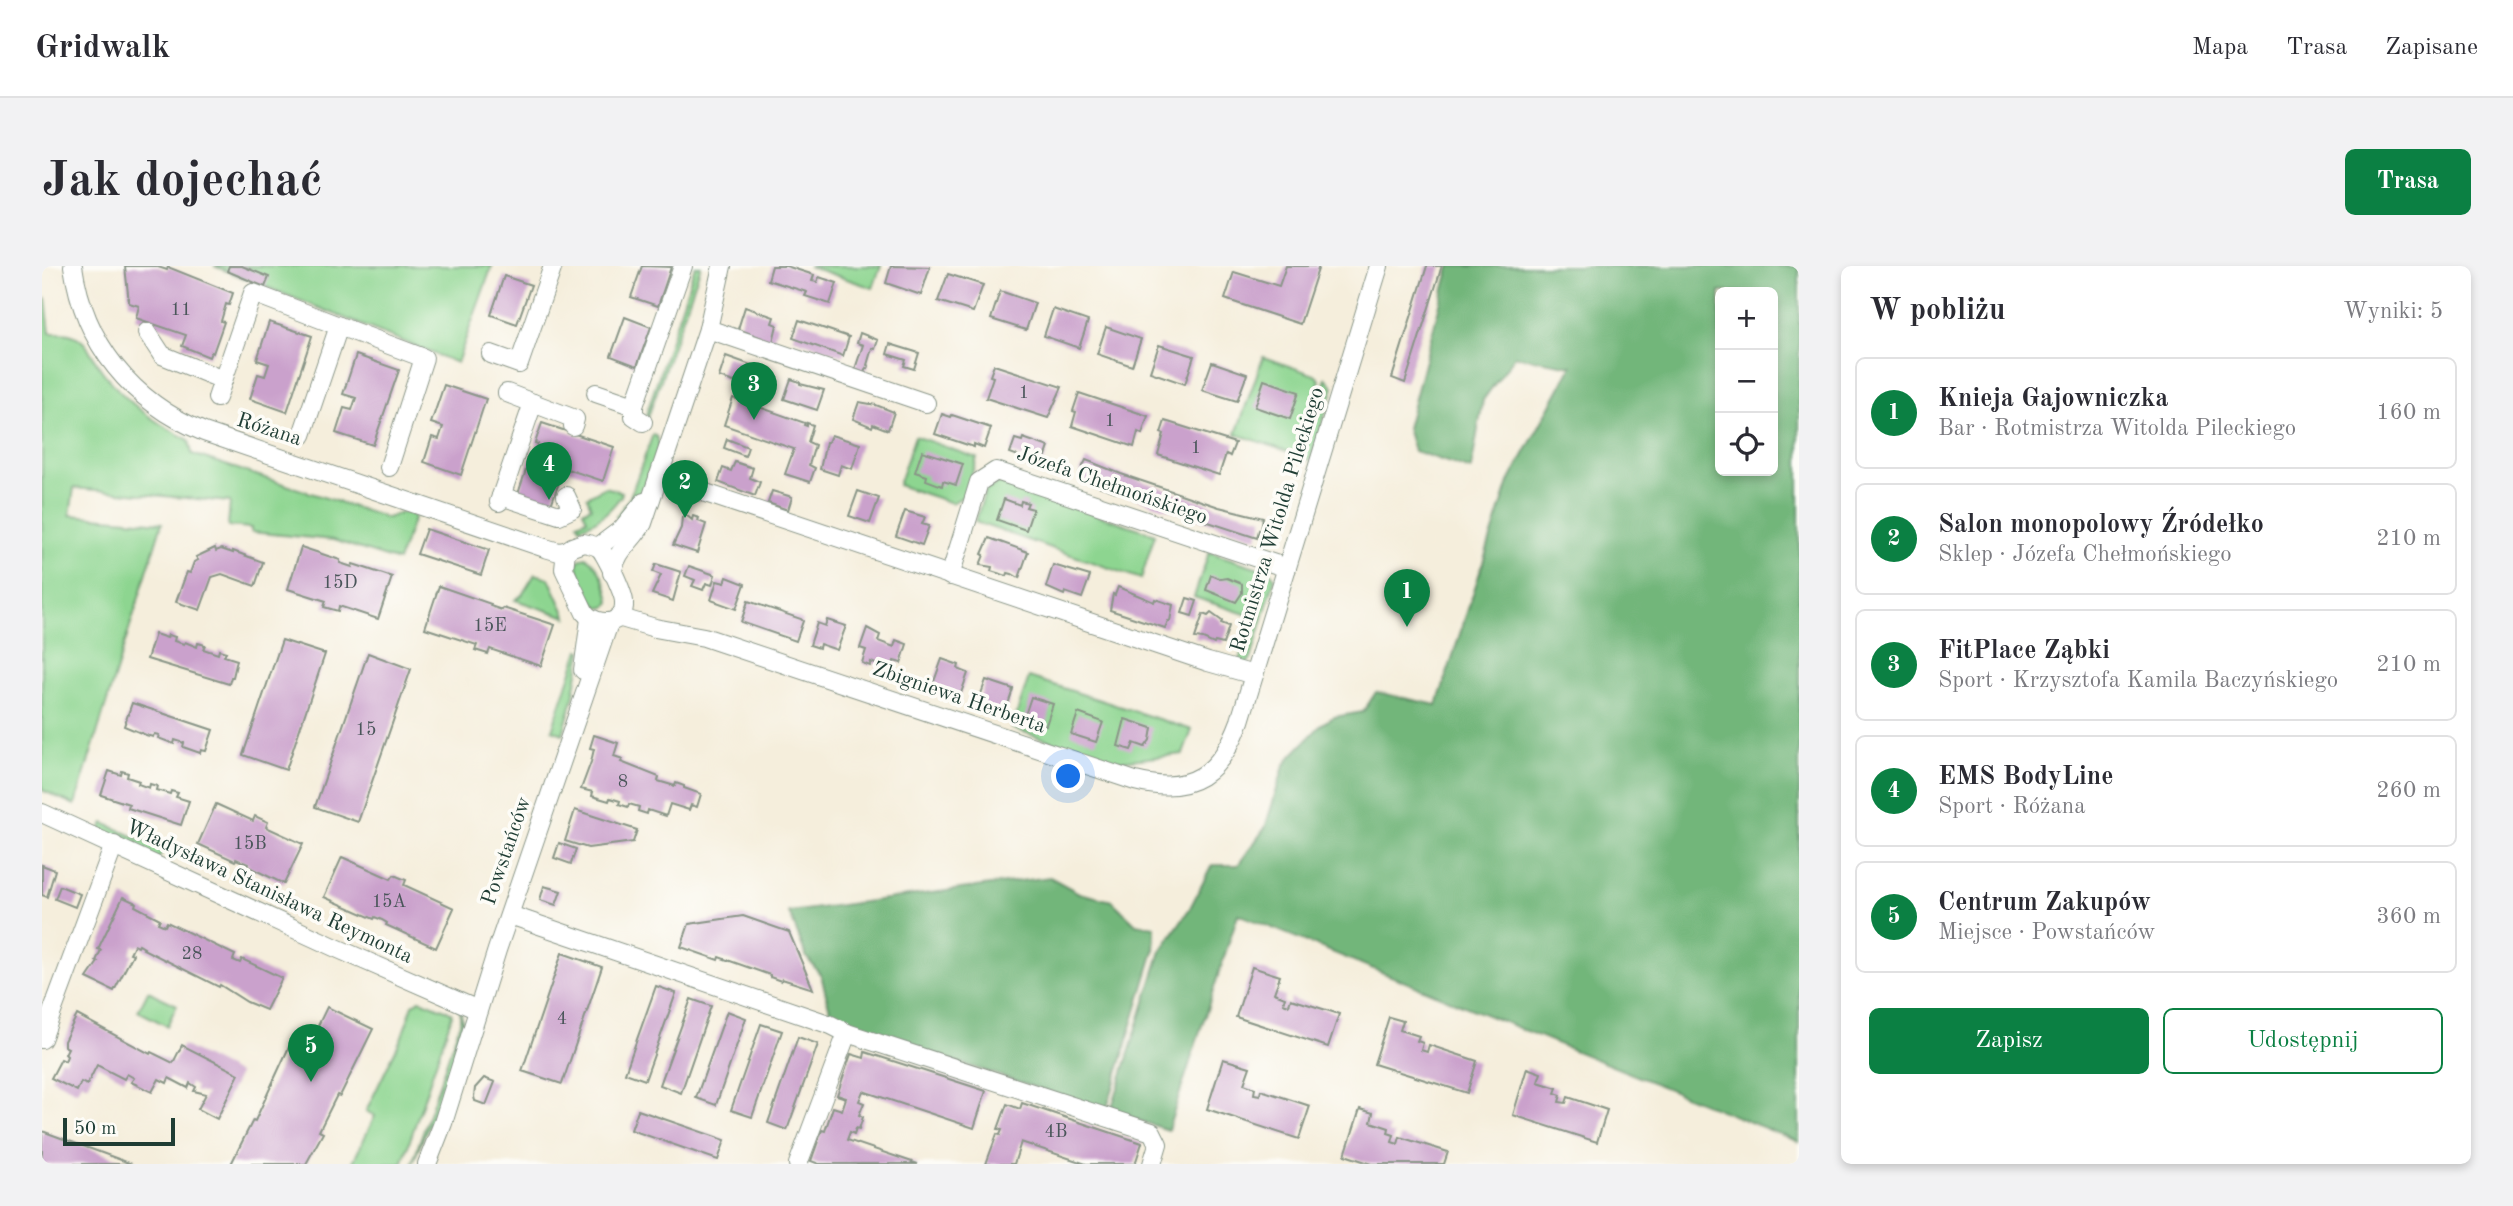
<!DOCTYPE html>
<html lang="pl">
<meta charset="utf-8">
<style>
body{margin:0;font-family:"Old Standard TT",serif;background:#f2f2f3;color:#2b2b33}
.controls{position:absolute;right:21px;top:21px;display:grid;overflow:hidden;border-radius:10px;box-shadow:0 4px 10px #0003}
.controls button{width:63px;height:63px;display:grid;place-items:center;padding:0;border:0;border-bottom:2px solid #e1e1e2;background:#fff;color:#2b2b33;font:35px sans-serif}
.scale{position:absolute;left:21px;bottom:18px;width:112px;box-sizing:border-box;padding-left:7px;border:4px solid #1f3d34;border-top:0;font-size:19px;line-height:24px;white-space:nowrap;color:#1f3d34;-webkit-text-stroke:5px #fdfcf7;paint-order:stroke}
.you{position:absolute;left:1027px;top:511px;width:24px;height:24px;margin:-18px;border:5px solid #fff;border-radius:50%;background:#1a73e8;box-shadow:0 0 0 10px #1a73e833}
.badge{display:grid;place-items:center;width:46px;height:46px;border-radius:50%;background:#0b8043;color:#fff;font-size:23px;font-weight:700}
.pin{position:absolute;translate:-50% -58px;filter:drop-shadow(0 2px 4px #0008)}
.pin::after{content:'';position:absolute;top:37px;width:24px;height:21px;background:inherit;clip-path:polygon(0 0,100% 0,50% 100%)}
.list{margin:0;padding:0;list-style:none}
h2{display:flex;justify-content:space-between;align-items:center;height:91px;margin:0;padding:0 28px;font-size:30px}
h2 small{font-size:23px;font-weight:400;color:#7c7c81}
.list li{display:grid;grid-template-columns:46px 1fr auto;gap:21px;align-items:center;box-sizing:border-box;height:112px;margin:0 14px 14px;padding:0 14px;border:2px solid #e1e1e2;border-radius:10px}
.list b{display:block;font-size:26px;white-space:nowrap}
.list p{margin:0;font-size:23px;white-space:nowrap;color:#7c7c81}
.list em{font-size:23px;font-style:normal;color:#7c7c81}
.actions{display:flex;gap:14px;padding:21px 28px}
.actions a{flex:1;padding:16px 0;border:2px solid #0b8043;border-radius:10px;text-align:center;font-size:24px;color:#0b8043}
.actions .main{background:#0b8043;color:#fff}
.icon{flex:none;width:38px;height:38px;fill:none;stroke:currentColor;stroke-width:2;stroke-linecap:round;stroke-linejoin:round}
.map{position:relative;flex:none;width:1757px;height:898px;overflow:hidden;border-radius:10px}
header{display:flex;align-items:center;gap:42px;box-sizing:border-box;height:98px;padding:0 35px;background:#fff;border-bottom:2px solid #e1e1e2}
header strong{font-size:33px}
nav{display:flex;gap:38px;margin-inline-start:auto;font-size:24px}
.intro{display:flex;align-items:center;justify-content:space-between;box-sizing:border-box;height:168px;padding:0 42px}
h1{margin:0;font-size:49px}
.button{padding:18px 32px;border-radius:10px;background:#0b8043;color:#fff;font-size:24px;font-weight:700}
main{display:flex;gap:42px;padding:0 42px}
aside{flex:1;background:#fff;border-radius:10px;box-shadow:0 4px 10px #0003}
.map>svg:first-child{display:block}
.green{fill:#8dd590;stroke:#568962;stroke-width:2}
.forest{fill:#72b67a;stroke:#487a57;stroke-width:2;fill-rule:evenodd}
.building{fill:#caa1cc}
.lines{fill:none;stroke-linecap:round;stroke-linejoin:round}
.minor-casing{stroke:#8a9688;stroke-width:20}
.minor{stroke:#fff;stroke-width:18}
.labels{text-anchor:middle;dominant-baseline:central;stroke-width:7;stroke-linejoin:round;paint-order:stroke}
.number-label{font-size:18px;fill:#4a565a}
.street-label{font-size:21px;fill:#1f3d34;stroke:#fdfcf7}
</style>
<header>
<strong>Gridwalk</strong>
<nav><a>Mapa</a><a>Trasa</a><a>Zapisane</a></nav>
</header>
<div class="intro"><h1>Jak dojechać</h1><a class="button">Trasa</a></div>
<main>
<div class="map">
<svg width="1757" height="898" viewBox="0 0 1757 898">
<rect width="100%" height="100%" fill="#fdfcf7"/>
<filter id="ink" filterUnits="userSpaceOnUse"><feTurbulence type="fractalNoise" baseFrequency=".0143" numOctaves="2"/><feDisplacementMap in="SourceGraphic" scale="14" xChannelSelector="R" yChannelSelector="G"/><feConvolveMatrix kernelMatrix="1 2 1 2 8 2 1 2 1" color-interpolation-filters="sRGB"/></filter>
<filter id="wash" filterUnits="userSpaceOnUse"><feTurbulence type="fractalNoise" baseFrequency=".00686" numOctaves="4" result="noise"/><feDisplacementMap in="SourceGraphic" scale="28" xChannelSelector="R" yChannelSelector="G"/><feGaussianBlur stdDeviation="1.57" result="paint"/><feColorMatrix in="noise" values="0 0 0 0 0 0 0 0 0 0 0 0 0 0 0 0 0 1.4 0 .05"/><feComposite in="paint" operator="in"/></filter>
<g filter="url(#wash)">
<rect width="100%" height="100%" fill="#f5eedc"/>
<g class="green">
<path d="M172,0h278l-35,97z"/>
<path d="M653,0h6l-53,151 -2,-2z"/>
<path d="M766,0h73l-8,22z"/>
<path d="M4,33l4,34c11,0 22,-1 31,7 9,7 14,22 22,32 22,30 52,51 86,68l3,14 195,64 17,-6 9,3 1,3 -16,43 -65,-21 -82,-8v-4l-23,-2 2,-24 -156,-14 -4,27 92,8 -87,282 -33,-15v-489z"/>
<path d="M1221,91l52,18 5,5 -22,75 -62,-21z"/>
<path d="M1284,112l8,9 -23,72 -10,2z"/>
<path d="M611,168l4,3 2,7c-7,29 -19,55 -37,79l-6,-6 14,-20z"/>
<path d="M873,170l62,22 -13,38 -12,7 -54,-18z"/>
<path d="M958,217l155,51 -14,45 -166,-57 11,-32z"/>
<path d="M563,221l17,5 -1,4c-10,14 -24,27 -41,31l-2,-4 9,-4 -4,-8 8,-4 -4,-10z"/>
<path d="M1167,286l53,17 -14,46 -54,-18z"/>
<path d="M543,291c14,4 23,33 25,45l-4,5 -7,1c-9,-9 -23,-33 -21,-47z"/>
<path d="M1226,303l7,9 -24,81 -5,5h-7z"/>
<path d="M493,308l14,4 18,39 -52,-17 7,-5z"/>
<path d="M537,384l3,1 -9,48 -10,35 -11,-4z"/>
<path d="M987,411l163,53 -9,24 -71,8 -100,-34z"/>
<path d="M62,557l59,27 -5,10 -59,-28z"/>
<path d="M106,725l29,14 -10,21 -29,-15z"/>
<path d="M378,734l31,12 1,3 -50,149h-50l23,-48 -9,-5 35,-72 12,-34z"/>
<path d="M418,743l4,17 -21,66 -31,72 48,-141z"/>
</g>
<path class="forest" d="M1408,0h349v876l-561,-228 -70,216 -322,-104 -14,-8 -11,-43 -14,-17 -18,-46 261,-35 29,16 33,8 24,23 19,3 -1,24 -47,157 4,2 50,-159 29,-43 22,-43h26l27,-37 19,-62 8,-11 31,-32 11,-6 29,-5 13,-20 61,13 72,-223 63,-116 -57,-10 -32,44 -12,70 -57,-19 -7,-23zM1678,26h53v179h-53z"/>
<g id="blocks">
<g class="building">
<path d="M83,0h30l12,4 1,-3 65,26 -4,12 -3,-1 -5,17 3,1 -11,31 -2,-1 -2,5 -27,-11 4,-11 -50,-17 3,-12 -10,-3z"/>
<path d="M187,0h13l27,11 -4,10 -38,-16z"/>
<path d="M600,0l29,1 -13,39 -27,-9z"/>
<path d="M730,0h14l28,9 -2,6 5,1 2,-5 18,6 -7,21 -25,-8 2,-4 -39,-12z"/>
<path d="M849,0l39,1 -9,28 -35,-12z"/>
<path d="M1244,0h33l-19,58 -75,-25 9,-27 45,14z"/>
<path d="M1385,0h15l-37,117 -13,-5z"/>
<path d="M906,8l35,11 -10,27 -35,-11z"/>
<path d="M462,10l27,9 -14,39 -26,-9z"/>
<path d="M958,25l35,12 -9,27 -35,-11z"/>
<path d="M703,41l29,10 -2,6 5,2 -4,17 -35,-13z"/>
<path d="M1011,43l35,12 -9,27 -35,-12z"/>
<path d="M583,51l26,10 -14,39 -26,-10z"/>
<path d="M757,54l50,17 -6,19 -50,-18z"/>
<path d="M227,56l43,14 -25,76 -37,-13 8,-25 7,2 4,-12 -12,-4z"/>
<path d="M1064,61l35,12 -9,27 -35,-12z"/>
<path d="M818,67l18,7 -3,9 -3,-1 -5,17 2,1 -1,3 -2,-1 -2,5 -9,-4 8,-24 -6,-2z"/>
<path d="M848,78l29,9 -5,16 -10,-3 2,-6 -19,-6z"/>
<path d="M1117,79l35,11 -9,28 -35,-12z"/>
<path d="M314,89l43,15 -26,75 -37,-12 8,-25 8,2 4,-12 -13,-4z"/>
<path d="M684,90l36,13 1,-3 9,3 -8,23 -45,-15z"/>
<path d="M1170,96l35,12 -10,27 -35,-11z"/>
<path d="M952,99l68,22 -14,31 -62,-20 7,-21 -3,-1z"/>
<path d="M749,113l9,3v2l24,6 -7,20 -33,-11z"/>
<path d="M1222,114l35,12 -9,27 -35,-12z"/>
<path d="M402,119l42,14 -25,76 -37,-13 8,-25 7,2 4,-12 -12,-4z"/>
<path d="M1037,127l69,23 -6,18 -4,-2 -4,15 -62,-21 4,-14 -3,-1z"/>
<path d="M691,132l72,25 -1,2 3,1v-3l6,2 -5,17 7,3 -6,20 6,3 -5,14 -25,-8 9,-25 -70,-24z"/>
<path d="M817,136l17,3 18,7 -6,18 -15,-6 -1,3 -19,-8z"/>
<path d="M900,148l9,3 1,-2 39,13 -7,20 -10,-4v3l-39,-13z"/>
<path d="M1123,155l70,22 -5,13 -4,-2 -7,21 -61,-20 6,-21 -3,-1z"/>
<path d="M500,157l72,24 -11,34 -39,-13 -13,37 -33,-11 15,-45 3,2 2,-7 -3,-1z"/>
<path d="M789,169l29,9 -8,25 -11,-4 -3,10 -18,-6 6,-27h2z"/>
<path d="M981,172l26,9 -6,17 -5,-1 -1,3 -14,-5 1,-3 -14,-5 5,-14 7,2z"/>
<path d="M685,173l21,8 -3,9 -21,-8z"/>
<path d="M880,185l41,13 -7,21 -13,-4 -1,5 -16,-6 1,-4 -12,-4z"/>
<path d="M1044,194l35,14 98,33 44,11 -2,13 -2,-1 -2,8 -177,-58 2,-8h-2z"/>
<path d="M693,196l18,6 -3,10 10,4 -5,14 -37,-14 5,-14 8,3z"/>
<path d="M730,225l20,6 -4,13 -20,-7z"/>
<path d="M816,225l21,7 -9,25 -21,-7z"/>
<path d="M962,233l16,6 1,-4 7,2 -2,4 7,2 -7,21 -29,-10z"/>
<path d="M863,245l20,6 -3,7 7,2 -7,19 -26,-9z"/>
<path d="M644,249l6,5 1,-4 6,2 -1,3 8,3 -9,29 -24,-8 8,-17 1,-11z"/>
<path d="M384,263l63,21 -8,25 -64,-21z"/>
<path d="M947,272l39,14 -9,26 -7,-4 -4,-1 -1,3 -16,-5 1,-4 -12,-2 4,-10 -2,-1z"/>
<path d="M259,281l39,13v3l12,4 1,-3 39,13 -14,42 -39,-13 -1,5 -14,-4 2,-6 -38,-12z"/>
<path d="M173,282l1,3 5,-2 12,4v-2l30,11 -8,24 -33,-12 -10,3 -12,33 -24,-8 11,-30 3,1 4,-11 4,-2 -2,-3z"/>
<path d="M614,298l25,8 -8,29 -21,-7 9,-19 -8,-3z"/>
<path d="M1011,299l37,11 -8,22 -17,-6 -1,3 -18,-8z"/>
<path d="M647,300l26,9 -3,10 -6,-2 -3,7 -11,-4 3,-6 -10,-4z"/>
<path d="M1169,309l10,4 6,-1 15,6v9l-6,9 -30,-12z"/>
<path d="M685,311l18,7 -9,25 -25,-9 6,-19 8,2z"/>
<path d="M397,320l52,18 -1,2 12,4 1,-2 52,17 -14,41 -51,-17 -2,5 -13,-4 2,-5 -52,-17z"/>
<path d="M1076,321l36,15 1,-3 18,6 -3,16h-2l-3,7 -55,-18 3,-16 2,1z"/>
<path d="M1145,332l10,3 -5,15 -10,-3z"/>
<path d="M706,335l53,18 2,2 -7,20 -55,-19z"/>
<path d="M1169,347l11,8 -1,2 8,3 -6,18 -8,-2 -1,2 -11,-5 -8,-1 8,-24 5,2z"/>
<path d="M785,354l19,6 -9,24 -17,-6 -1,4 -9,-3 7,-22 8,3z"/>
<path d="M825,362l13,7 -2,6 16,6 2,-7 11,4 -6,19 -7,-2 -4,11 -13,-4 1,-3 -7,-3 -1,4 -8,-3 4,-13 -6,-2z"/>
<path d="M113,368l12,4 1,-3 7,2 -1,4 10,3 1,-2 12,5 1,-4 7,2 -2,4 15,5 1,-4 7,2 -2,4 13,4 -4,17h-2l-2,7 -82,-25z"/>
<path d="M240,374l43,14 -39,116 -43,-15z"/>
<path d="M326,387l43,16 -53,153 -43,-15z"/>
<path d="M900,393l17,6 -1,4 10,4 -8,23 -18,-8 -1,2 -9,-3z"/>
<path d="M944,414l27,9 -8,25 -28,-9z"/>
<path d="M989,431l22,7 -7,21 -22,-7z"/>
<path d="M90,437l81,27 -7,21 -5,-1 -1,3 -17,-6 1,-4 -9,-3 -1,4 -16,-6 1,-3 -5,-1 -1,3 -7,-2 -22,-9z"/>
<path d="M1036,447l25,9 -7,20 -25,-8z"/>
<path d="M1083,453l27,9 -2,12 -5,7 -11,-4 -3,7 -13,-4z"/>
<path d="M552,469l24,8 -4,13 9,3 -2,3 38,15 -1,4 17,5 1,-3 8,3v2l17,6 -4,13 -6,-2 -2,5 -19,-6 -4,12 -18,-6 -1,4 -9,-3 1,-4 -10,-3 -1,3 -9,-3 1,-3 -10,-3 -1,3 -17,-5 1,-4 -12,-3 10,-27 3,-13 -4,-1z"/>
<path d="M67,505l12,4 1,-4 6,2 -1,4 12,4 -1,3 11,4 1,-4 7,2 -1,4 14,4 1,-3 7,2 -2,4 13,4 -8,24 -53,-17 1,-4 -28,-9z"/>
<path d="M174,538l37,17 2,-5 13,6 -2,5 37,17 -19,40 -37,-18 1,-2 -12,-5 -1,2 -37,-17z"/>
<path d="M533,544l62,20 -4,12 -45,6 -23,-7z"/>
<path d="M517,577l17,6 -5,15 -17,-6z"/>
<path d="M300,591l49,22 3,-4 12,5 -2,5 50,23 -18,40 -50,-23 1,-2 -5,-3 -7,-3 -1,2 -50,-22z"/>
<path d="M0,599l13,5 -8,27 -5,-2z"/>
<path d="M18,620l20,8 -5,13 -20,-8z"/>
<path d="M502,620l17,5 -5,14 -16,-5z"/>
<path d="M81,631l13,6 -1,3 25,13 -2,4 7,3 2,-4 68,33 -2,5 7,3 2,-4 40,19 -16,32 -19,-8 -27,-17 -1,2 -76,-38 1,-1 -5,-3 -1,2 -4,-2 -4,8 3,1 -19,37 -27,-13 11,-16 -2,-1 5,-11 -3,-1z"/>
<path d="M701,650l46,16 24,57 -31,-10 -1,2 -11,-4v-2l-51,-18 -1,3 -37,-13 8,-23z"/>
<path d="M520,687l40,14 -40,117 -40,-13z"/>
<path d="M1210,701l28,9 -6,17 11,4 -2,6 6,2 2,-6 48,15 -11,33 -92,-30z"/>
<path d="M614,720l20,7 -31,87 -20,-7z"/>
<path d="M649,733l20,7 -30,87 -21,-8z"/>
<path d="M285,741l46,22 -33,67 -3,-1 -18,36 4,2 -17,31h-75l22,-44 2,1 34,-74 15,8z"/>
<path d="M685,745l19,7 -30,87 -20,-7z"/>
<path d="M35,749l73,39 1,-2 22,11 9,-18 57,29 -22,45 -19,-10 8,-15 -12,-3 2,-4 -6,-4 -2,5 -19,-10 -2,5 -8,-4 -7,13 -21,-10 3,-4 -7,-4 -3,5 -27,-14 -10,20 -6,-3 -4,9 -26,-13 10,-19 4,2 2,-5 -2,-2 3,-6 -4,-2v-5z"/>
<path d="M1347,751l14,4 -3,9 19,6 -2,5 6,2 -2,7 6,2 2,-7 48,16 -10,32 -93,-29z"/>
<path d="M719,758l21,7 -30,86 -21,-7z"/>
<path d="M756,771l20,7 -31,86 -19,-7z"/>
<path d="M823,786l121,39 -12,37 -111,-37 -4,10 5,2 -5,12 4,2 -4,12 -3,-1 -2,6 -4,-2 -3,8 71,24h-99l-8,-3 11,-31 3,1 8,-24 9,3 4,-12 -9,-3 14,-41 13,4z"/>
<path d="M1181,793l27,8 -6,17 11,4 -1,6 6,1 1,-5 49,16 -11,33 -92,-30z"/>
<path d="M1485,802l14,5 -3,9 19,6 -2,5 6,2 -2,7 7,1 2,-6 39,13 -10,32 -84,-27z"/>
<path d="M442,812l11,4 -9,23 -11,-4 -1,-4 1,-9z"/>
<path d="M980,837l120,40 -7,21h-49l-65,-22 -7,22h-28l11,-30 3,1 2,-5 -4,-1 9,-25 13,5z"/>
<path d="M1318,843l13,4 -2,9 18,6 -1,5 6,2 -2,7 6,2 2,-7 48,15 -4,12h-72l-27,-9z"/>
<path d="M596,844l87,30 -7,20 -87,-30z"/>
<path d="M0,865l90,33h-90z"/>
</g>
</g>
</g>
<g filter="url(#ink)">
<use href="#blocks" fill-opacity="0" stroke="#8a9688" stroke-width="2"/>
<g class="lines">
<defs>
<g id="minor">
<path d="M31,0c11,78 59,136 131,166l341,116 14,4 7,-1"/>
<path d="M666,63l218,74"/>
<path d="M105,66l15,23 61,25"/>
<path d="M449,88l28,10 34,-98"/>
<path d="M465,127l26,10"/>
<path d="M554,127l38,13"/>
<path d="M175,132l36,-105 86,33"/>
<path d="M601,156l-9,-6v-10l49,-140"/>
<path d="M260,169l37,-109 85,32 -35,109"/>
<path d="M616,211l550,185 46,13"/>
<path d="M459,230l58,19 13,-6 -6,-13"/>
<path d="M457,236l34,-99 42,16 -2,7"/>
<path d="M541,277c6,1 12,2 16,5 6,4 25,46 25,54 2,24 -27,25 -39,11l-21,-44 2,-18 6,-4z"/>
<path d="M556,281l24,-18 22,-27"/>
<path d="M570,307c5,-24 19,-30 31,-50l65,-194 14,-63"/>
<path d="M908,310l29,-94 17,-11 291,97"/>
<path d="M576,351l37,11 49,9 431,144c57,15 86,-8 105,-60l139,-455"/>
<path d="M541,404l7,-51"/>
<path d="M0,547l292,134 144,63"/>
<path d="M468,649l321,110 16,8 305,99 6,12 -6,20"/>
<path d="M0,773l72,-194"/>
<path d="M385,898l16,-41 54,-173 112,-327"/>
<path d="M756,898l49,-131"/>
</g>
</defs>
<use href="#minor" class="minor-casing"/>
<use href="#minor" class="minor"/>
</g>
</g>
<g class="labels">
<g class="number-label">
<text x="139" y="44">11</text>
<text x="982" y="127">1</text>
<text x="1068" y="155">1</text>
<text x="1154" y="182">1</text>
<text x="298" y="317">15D</text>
<text x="448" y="360">15E</text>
<text x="324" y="464">15</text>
<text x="581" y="516">8</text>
<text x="208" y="578">15B</text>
<text x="347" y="636">15A</text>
<text x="150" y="688">28</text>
<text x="520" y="753">4</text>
<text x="1014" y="866">4B</text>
</g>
<g class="street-label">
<text transform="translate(227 164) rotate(18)">Różana</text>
<text transform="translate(1070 220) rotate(19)">Józefa Chełmońskiego</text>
<text transform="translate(1236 254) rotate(-73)">Rotmistrza Witolda Pileckiego</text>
<text transform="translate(917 432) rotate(19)">Zbigniewa Herberta</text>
<text transform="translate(465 585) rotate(-71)">Powstańców</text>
<text transform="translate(227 626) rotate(25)">Władysława Stanisława Reymonta</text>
</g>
</g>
</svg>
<div class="controls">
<button>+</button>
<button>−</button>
<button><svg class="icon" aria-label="locate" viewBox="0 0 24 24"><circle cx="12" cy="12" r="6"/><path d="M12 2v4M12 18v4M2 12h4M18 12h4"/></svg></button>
</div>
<div class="scale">50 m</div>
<div class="you"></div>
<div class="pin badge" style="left:1365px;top:361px">1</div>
<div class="pin badge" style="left:643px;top:252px">2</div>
<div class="pin badge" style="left:712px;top:154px">3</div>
<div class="pin badge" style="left:507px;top:234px">4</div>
<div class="pin badge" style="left:269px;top:816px">5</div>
</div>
<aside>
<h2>W pobliżu<small>Wyniki: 5</small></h2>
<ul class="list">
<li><span class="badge">1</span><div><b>Knieja Gajowniczka</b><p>Bar · Rotmistrza Witolda Pileckiego</p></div><em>160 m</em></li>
<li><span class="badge">2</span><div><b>Salon monopolowy Źródełko</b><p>Sklep · Józefa Chełmońskiego</p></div><em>210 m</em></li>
<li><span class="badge">3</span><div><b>FitPlace Ząbki</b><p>Sport · Krzysztofa Kamila Baczyńskiego</p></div><em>210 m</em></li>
<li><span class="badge">4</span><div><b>EMS BodyLine</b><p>Sport · Różana</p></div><em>260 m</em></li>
<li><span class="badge">5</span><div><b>Centrum Zakupów</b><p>Miejsce · Powstańców</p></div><em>360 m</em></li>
</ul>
<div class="actions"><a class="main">Zapisz</a><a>Udostępnij</a></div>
</aside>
</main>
